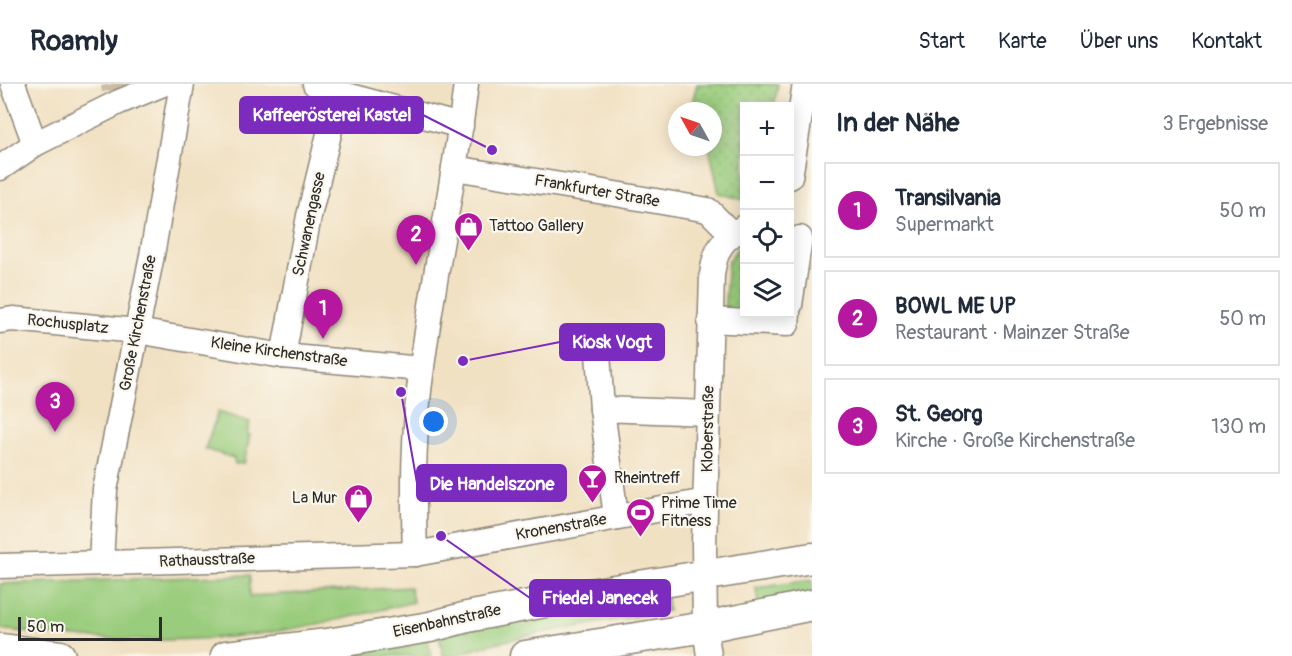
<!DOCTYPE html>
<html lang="de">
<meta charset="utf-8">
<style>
body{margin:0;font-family:Pangolin,sans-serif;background:#f2f2f3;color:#1f2937}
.controls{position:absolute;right:18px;top:18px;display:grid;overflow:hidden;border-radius:0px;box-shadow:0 3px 15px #0003}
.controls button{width:54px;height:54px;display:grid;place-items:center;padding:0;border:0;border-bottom:2px solid #e0e1e3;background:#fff;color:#1f2937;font:30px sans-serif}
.compass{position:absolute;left:668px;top:18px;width:54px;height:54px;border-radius:50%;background:#fff;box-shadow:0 3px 15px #0003;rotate:310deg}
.scale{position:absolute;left:18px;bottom:15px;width:144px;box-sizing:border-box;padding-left:6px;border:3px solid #2b2b2b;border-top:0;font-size:16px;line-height:21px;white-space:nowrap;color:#2b2b2b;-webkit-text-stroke:4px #fbf7ec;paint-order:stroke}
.you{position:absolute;left:434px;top:338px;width:21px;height:21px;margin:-15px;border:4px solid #fff;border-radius:50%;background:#1a73e8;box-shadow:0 0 0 9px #1a73e833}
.badge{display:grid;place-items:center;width:39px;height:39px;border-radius:50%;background:#b5179e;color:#fff;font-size:20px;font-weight:700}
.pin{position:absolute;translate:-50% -50px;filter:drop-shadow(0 2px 3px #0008)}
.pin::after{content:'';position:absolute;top:32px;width:21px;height:18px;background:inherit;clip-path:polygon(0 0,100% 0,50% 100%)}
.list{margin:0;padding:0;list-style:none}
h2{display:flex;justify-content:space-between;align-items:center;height:78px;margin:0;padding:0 24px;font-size:26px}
h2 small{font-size:20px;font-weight:400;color:#747a83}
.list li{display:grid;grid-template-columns:39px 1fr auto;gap:18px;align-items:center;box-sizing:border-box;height:96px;margin:0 12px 12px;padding:0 12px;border:2px solid #e0e1e3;border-radius:0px}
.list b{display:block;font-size:22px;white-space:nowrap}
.list p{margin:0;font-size:20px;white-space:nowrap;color:#747a83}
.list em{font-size:20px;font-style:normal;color:#747a83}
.icon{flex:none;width:33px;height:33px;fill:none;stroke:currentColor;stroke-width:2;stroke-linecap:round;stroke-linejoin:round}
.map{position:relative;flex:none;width:812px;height:572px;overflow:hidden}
header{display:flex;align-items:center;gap:36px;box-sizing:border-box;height:84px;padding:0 30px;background:#fff;border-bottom:2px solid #e0e1e3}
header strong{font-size:28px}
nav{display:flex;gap:33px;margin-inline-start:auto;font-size:21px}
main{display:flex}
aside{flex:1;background:#fff}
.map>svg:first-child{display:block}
.green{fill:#99cc7c;stroke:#627c54;stroke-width:1.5}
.park{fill:url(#park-dots);stroke:#627c54;stroke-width:1.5}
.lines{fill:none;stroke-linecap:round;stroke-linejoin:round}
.minor-tunnel{stroke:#c9bda5;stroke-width:24;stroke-dasharray:24 12;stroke-linecap:butt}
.minor-casing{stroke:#8e8677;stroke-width:27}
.major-casing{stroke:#8e8677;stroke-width:33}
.minor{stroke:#fff;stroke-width:24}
.major{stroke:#fff;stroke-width:30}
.labels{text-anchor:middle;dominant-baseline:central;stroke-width:4.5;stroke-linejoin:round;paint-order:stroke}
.street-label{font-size:16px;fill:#2b2b2b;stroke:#fbf7ec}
.poi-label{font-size:16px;fill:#2b2b2b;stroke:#fbf7ec;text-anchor:start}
.leader{fill:none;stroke:#7b2cbf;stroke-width:2}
.callout-dot{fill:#7b2cbf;stroke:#fbf7ec;stroke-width:2}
.callout{fill:#7b2cbf;stroke:#7b2cbf;stroke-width:2}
.callout-label{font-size:18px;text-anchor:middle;font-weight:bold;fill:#fff}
</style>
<header>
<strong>Roamly</strong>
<nav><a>Start</a><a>Karte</a><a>Über uns</a><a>Kontakt</a></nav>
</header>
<main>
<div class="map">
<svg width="812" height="572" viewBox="0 0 812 572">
<defs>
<pattern id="park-dots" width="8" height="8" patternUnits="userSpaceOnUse" patternTransform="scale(1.5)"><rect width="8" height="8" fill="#99cc7c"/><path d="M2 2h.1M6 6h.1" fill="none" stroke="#84af6b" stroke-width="1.8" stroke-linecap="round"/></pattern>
</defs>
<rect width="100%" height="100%" fill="#fbf7ec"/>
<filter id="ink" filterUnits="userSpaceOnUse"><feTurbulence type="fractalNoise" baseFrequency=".0167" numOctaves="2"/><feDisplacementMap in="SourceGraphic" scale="12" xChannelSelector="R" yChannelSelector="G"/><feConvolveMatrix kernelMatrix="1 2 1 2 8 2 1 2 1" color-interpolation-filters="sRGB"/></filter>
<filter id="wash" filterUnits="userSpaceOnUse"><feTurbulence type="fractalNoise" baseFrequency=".008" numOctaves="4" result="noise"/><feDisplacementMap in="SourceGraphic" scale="24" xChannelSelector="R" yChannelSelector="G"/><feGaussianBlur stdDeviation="1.35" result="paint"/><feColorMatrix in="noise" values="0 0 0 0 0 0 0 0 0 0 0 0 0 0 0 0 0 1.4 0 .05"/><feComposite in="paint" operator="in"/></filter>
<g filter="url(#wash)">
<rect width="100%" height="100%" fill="#f1e1c3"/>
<g class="green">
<path d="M218,328l32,10 -3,12 3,1 -6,28 -9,1 -1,-6 -29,-9z"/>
<path d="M250,491v21l160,-9 3,15c-49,12 -98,24 -148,31 -89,12 -176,8 -265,-4v-45z"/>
<path d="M812,496v16l-54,8 -2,-16z"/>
<path d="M666,508l2,19 -133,23 -44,10 -38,12h-10l-4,-21z"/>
<path d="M427,553l4,19h-84z"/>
</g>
<g class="park">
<path d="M697,0h81l-4,22h-30v94l-25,-7 -10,-46h4v-36h-23z"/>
<path d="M744,158v72h-20l4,-52 13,-19z"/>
</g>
</g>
<g filter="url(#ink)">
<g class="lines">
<path class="minor-tunnel" d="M113,0l1,6"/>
<defs>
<g id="minor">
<path d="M13,0l22,60"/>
<path d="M315,0l24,9 122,33"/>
<path d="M0,84l35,-24 84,-42 44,-18"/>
<path d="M454,84l144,23 110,19 24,24"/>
<path d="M790,93l15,-93"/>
<path d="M790,221l10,-67"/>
<path d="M710,236l77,4 1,-10"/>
<path d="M0,237l13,-2 124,12 146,25 138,13"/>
<path d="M598,269l4,56"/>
<path d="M283,272l26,-140 30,-123"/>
<path d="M616,433l-14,-108 106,4"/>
<path d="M415,470c-2,-63 -2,-125 7,-187 12,-94 33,-188 44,-283"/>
<path d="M101,479l4,-73 47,-235 30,-171"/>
<path d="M0,482l415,-12 291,-53"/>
<path d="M709,572l-4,-29 -1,-83 8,-269c3,-25 10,-36 32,-48"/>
</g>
<g id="major">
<path d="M0,565l60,7"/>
<path d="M226,572l101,-12 103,-17 37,-10 110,-21 235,-38"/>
<path d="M525,572l180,-29 107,-22"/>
</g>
</defs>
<use href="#minor" class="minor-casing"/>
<use href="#major" class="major-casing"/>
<use href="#minor" class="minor"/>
<use href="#major" class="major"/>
</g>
</g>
<defs>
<symbol id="shop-pin" viewBox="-11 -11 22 30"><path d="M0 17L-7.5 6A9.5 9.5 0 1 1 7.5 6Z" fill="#b5179e" stroke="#fbf7ec"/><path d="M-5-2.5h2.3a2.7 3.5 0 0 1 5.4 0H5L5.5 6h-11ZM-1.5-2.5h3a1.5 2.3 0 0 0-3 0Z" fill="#fff"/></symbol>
<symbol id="bar-pin" viewBox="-11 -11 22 30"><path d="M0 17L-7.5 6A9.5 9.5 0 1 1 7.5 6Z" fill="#b5179e" stroke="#fbf7ec"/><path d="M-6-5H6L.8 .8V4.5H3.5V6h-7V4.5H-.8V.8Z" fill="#fff"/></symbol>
<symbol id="stadium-pin" viewBox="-11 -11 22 30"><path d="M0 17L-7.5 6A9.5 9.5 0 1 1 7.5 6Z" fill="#b5179e" stroke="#fbf7ec"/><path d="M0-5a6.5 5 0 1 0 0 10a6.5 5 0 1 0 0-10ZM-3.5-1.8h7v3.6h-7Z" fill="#fff"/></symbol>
</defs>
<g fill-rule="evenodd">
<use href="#shop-pin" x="452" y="126" width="33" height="45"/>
<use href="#bar-pin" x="576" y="378" width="33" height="45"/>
<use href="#shop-pin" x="342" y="398" width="33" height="45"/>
<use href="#stadium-pin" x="624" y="412" width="33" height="45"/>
</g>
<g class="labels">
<g class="street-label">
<text transform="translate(597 107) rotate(10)">Frankfurter Straße</text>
<text transform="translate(309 140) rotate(-78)">Schwanengasse</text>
<text transform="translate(138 239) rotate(-79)">Große Kirchenstraße</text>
<text transform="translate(68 240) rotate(6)">Rochusplatz</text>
<text transform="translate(279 268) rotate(8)">Kleine Kirchenstraße</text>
<text transform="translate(708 345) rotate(-89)">Kloberstraße</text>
<text transform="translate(561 443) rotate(-10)">Kronenstraße</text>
<text transform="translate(207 476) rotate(-2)">Rathausstraße</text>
<text transform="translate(447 537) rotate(-12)">Eisenbahnstraße</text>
</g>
<g class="poi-label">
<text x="489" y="142">Tattoo Gallery</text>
<text x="614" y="394">Rheintreff</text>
<text x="337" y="414" text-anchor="end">La Mur</text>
<text x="661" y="419">Prime Time<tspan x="661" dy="18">Fitness</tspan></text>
</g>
</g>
<path class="leader" d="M492 66L423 31M463 277L560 258M401 308L417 399M441 452L530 514"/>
<g class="callout-dot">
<circle cx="492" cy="66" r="6"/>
<circle cx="463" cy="277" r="6"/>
<circle cx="401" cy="308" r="6"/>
<circle cx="441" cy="452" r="6"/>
</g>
<g class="callout">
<rect x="240" y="13" width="183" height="36" rx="6"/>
<rect x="560" y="240" width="104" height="36" rx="6"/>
<rect x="417" y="381" width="149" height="36" rx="6"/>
<rect x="530" y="496" width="140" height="36" rx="6"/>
</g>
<g class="callout-label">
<text x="332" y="37">Kaffeerösterei Kastel</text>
<text x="612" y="264">Kiosk Vogt</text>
<text x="492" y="406">Die Handelszone</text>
<text x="600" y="520">Friedel Janecek</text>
</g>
</svg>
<div class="controls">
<button>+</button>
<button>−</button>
<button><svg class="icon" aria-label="locate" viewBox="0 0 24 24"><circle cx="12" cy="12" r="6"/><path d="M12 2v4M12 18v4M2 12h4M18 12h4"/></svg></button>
<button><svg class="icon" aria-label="layers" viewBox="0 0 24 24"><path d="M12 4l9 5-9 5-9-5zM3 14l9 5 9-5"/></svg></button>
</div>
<svg class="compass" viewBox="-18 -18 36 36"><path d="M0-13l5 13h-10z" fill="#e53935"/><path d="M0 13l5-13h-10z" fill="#747a83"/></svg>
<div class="scale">50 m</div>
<div class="you"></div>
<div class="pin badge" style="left:323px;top:255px">1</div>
<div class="pin badge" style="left:416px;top:181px">2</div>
<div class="pin badge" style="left:55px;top:348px">3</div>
</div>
<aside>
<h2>In der Nähe<small>3 Ergebnisse</small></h2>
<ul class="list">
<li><span class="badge">1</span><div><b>Transilvania</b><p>Supermarkt</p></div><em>50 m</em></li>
<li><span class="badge">2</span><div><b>BOWL ME UP</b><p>Restaurant · Mainzer Straße</p></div><em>50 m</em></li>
<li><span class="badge">3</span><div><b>St. Georg</b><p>Kirche · Große Kirchenstraße</p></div><em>130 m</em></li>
</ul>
</aside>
</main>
